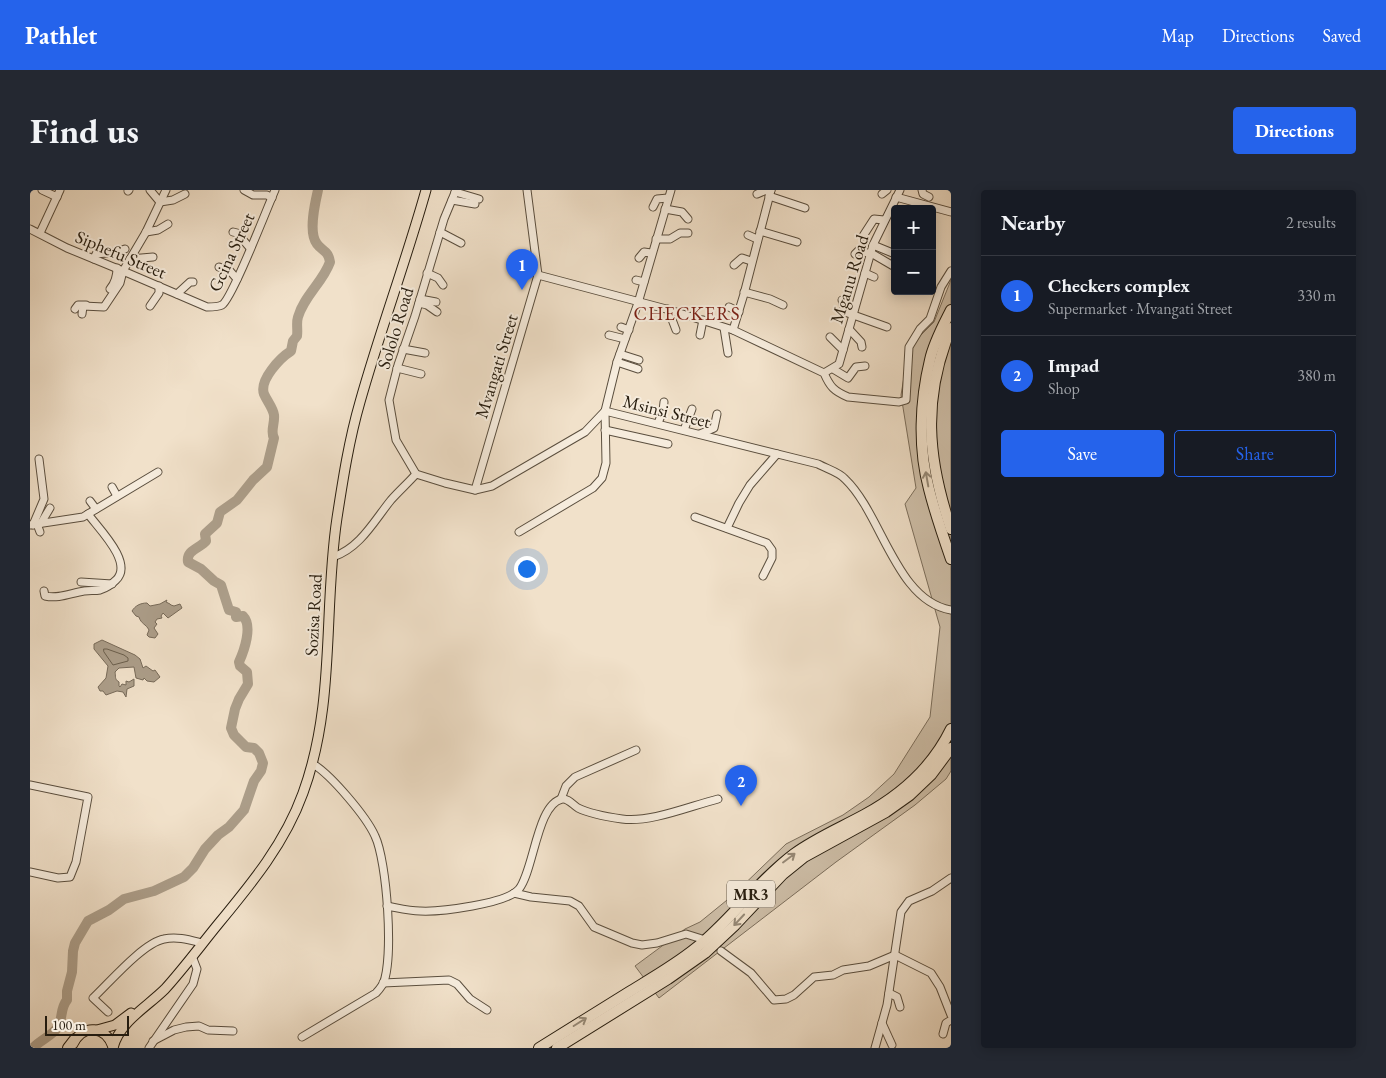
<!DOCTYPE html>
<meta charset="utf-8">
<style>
body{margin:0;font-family:"EB Garamond",serif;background:#242831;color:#f1f3f6}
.controls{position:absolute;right:15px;top:15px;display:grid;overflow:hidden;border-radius:5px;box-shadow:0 2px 12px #0003}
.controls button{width:45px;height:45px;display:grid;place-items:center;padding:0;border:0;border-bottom:1px solid #363941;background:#171b24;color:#f1f3f6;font:25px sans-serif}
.scale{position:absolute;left:15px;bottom:12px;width:84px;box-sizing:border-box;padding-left:5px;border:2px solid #271d0f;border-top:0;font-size:14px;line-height:18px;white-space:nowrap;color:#271d0f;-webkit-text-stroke:4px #f6ecdd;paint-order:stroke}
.you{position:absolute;left:496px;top:378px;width:18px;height:18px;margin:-12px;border:4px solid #fff;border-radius:50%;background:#1a73e8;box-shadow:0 0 0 8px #1a73e833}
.badge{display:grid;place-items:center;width:32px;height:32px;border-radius:50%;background:#2563eb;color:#fff;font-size:16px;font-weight:700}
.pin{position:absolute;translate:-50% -41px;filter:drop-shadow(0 1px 2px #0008)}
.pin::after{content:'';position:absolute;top:26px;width:18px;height:15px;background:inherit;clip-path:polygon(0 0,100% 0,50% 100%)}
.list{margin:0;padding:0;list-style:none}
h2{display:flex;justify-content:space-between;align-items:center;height:65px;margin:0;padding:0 20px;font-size:21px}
h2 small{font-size:16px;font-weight:400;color:#9ea1a6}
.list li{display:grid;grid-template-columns:32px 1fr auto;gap:15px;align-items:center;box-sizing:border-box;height:80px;padding:0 20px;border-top:1px solid #363941}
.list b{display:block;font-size:19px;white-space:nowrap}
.list p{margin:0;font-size:16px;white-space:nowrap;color:#9ea1a6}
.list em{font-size:16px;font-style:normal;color:#9ea1a6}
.actions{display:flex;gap:10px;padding:15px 20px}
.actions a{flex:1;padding:11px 0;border:1px solid #2563eb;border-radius:5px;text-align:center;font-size:18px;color:#2563eb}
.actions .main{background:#2563eb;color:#fff}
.map{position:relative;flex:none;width:921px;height:858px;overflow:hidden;border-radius:5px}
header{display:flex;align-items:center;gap:30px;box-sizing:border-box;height:70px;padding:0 25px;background:#2563eb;color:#fff}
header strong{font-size:24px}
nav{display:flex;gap:28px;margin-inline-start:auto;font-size:18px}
.intro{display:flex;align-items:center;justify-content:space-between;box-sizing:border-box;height:120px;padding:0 30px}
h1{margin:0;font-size:35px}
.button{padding:12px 22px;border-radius:5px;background:#2563eb;color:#fff;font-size:18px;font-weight:700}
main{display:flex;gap:30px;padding:0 30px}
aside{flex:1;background:#171b24;border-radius:5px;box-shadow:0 2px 12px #0003}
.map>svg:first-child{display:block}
.green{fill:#cfc0aa;stroke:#7b6e5c}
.water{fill:#ac9e8a;stroke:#776a59}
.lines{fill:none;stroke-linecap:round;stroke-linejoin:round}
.shore{stroke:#6a5e4c;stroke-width:1}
.river{stroke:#ac9e8a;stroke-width:10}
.minor-casing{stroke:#5a4e3e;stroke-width:9}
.major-casing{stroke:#271d0f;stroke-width:11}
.highway-casing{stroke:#271d0f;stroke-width:12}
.minor{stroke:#f6ecdd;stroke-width:7}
.major{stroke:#f1e1ca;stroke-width:9}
.highway{stroke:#f1e1ca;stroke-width:10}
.oneway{stroke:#968976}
.labels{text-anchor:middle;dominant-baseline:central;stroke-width:4;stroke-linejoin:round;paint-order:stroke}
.shield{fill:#f6ecdd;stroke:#655b4d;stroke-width:1}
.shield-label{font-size:16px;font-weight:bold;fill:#271d0f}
.street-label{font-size:18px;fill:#271d0f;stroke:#f6ecdd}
.neighbourhood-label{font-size:19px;letter-spacing:1px;fill:#7a1f14;stroke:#f6ecdd}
</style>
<header>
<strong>Pathlet</strong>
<nav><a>Map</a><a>Directions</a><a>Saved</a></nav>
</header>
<div class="intro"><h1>Find us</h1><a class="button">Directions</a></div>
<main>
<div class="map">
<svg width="921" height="858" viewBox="0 0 921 858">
<rect width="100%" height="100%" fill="#f1e1ca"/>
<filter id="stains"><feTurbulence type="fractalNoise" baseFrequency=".004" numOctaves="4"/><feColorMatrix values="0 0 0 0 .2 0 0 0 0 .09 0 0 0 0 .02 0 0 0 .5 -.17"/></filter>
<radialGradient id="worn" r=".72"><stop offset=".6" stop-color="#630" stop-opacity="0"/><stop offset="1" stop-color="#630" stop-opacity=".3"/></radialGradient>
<path class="green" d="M921,90v491l-5,8 -31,26 -79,57 -177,136 -24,-32 50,-37 15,-7 32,-26 54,-52 57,-29 26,-18 25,-23 36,-57 10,-90 -35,-123 11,-16 -15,-93 8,-48 25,-25z"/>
<g class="water">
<path d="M137,410l-1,2 4,2 1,1 3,1 6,-2 2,4 -14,10 -5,-5 -2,3 1,2 -5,1 -2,3 2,2 -3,4 4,6 -3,4 -6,-1 -2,-2 2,-5c-3,-6 -8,-6 -10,-13l-3,-1 -4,-5c3,-5 8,-8 15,-8l3,3 10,-2z"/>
<path d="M72,450l33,15 5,4 3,9 3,-2 7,5 2,-1 5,7 -6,5 -7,-1 -3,-3 -1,2 -7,-2 -2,-11 -15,1 -4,4c1,4 -1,7 4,10v4l1,1 2,-3 4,1v-4l3,1 5,-3v7l-7,3 -1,8 -3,-5 -6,-1 -11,4 -3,-4h-3l-2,-4 8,-9 2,-12 -14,-17v-5z"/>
</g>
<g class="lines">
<path class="shore" d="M74,459h3l17,6 4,3v3l-15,4 -9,-13z"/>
<path class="river" d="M3,858c7,-8 19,-12 25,-21 5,-9 2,-19 9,-27v-9l5,-19 1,-21 2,-8 13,-22 21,-11 15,-11 30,-8 30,-14 9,-9 12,-19 13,-14 11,-8 15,-17 10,-29 7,-10 2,-8 -4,-10 -5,-5 -8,-1 -12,-12 -3,-7 4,-19 4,-10 9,-15 -1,-12 -7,-6 -1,-4c5,-11 14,-36 4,-46l-7,1v-5l-7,-2 -8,-25 -7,-4 -13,-12 -13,-7c-2,-12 12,-14 18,-21l-1,-7 12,-11 3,-11 17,-12 16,-20 14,-13 7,-29c-4,-7 1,-14 0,-23 -1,-7 -7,-14 -10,-21 -5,-14 16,-36 27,-43l2,-10 4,-5c1,-7 -1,-13 1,-19 6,-21 25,-35 32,-55 -2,-12 -7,-10 -13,-18 -9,-11 -2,-41 1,-54"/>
<defs>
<g id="minor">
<path d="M12,0l15,7"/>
<path d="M120,0l10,12 13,-2 12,-6"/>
<path d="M214,0l9,5h14l5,3"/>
<path d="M892,0l1,4 6,3"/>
<path d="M98,1l1,-1"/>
<path d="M425,2l24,7"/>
<path d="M727,4l7,-3 7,-1"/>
<path d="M852,4l5,-4"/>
<path d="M739,6l36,12"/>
<path d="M866,7l55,15"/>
<path d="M422,10l23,4"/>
<path d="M623,17l4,-8 11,-1"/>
<path d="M635,19l17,3 6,7"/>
<path d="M0,39l37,19 56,23 84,36c5,0 11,0 15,-2 10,-6 46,-99 53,-115"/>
<path d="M730,41l37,11"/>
<path d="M116,42l12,-2 10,-6"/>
<path d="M203,42l4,1 13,15"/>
<path d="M410,42l21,11"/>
<path d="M10,43l20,-43"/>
<path d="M718,45l9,4"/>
<path d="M833,46l11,-17 10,1"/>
<path d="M626,49h14l10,-6h8"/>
<path d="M843,55l22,9"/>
<path d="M841,63l24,14"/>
<path d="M825,64l4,-4 11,4"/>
<path d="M609,68l5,-6 7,1"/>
<path d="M64,69l2,-5 21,-2 8,-3"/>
<path d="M100,69l23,-2"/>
<path d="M704,75l8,-7 9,3"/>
<path d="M189,77l11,4 7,8"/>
<path d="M397,83l11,5 5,7"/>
<path d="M835,83l9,4"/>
<path d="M508,85l132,35 63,20 91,43c6,14 10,18 24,24l51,5 7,-2 3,-53 11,-18 10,-10 11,-32 10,-16"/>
<path d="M606,90l8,2"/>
<path d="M80,99c5,-6 7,-13 7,-21"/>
<path d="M714,102l26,7 13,6"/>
<path d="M147,104l13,-12h3"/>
<path d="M390,109l16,3"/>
<path d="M812,110l3,12 42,15"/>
<path d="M389,113l8,2 10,7"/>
<path d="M120,116l9,-13v-7"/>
<path d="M699,117l10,5"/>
<path d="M45,119l3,-4h8"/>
<path d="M638,119l8,21"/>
<path d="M52,124l1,-8 21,1 16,-24 3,-12 23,-39 20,-42"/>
<path d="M591,137l8,3"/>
<path d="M694,138l4,25"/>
<path d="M819,139l12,13 1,5"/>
<path d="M703,140l11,-36 27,-104"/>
<path d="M579,145l16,4"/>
<path d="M670,145l3,-15"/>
<path d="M800,147l13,13"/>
<path d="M373,159l22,4"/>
<path d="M590,164l19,6"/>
<path d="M587,172l21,7"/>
<path d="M367,178l24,6"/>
<path d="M803,179l15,9 8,-11 9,-1"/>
<path d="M794,183l15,-9 34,-119 27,-55"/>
<path d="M575,221l213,53c9,5 21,8 27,15 37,35 51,122 106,131"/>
<path d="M628,233l5,-12 1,-9"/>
<path d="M575,240l63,14"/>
<path d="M654,240l8,-21"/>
<path d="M670,244l14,-6 3,-14"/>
<path d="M386,284l-20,-34 -7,-40 9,-35 17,-49 29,-97 12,-29"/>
<path d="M82,297l5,9"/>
<path d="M445,300l63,-215 -11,-85"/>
<path d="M60,311l6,8"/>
<path d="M665,327l72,26 5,7v8l-9,18"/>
<path d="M11,333l9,-15"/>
<path d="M7,334l3,8"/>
<path d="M0,335l53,-8 75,-45"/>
<path d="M3,335l11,-26 -5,-40"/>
<path d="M697,338l12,-25 11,-18 27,-31"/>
<path d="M489,342l74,-44 9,-10 4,-15 -1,-52 12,-49 21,-59 33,-113"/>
<path d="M303,367c27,-9 41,-36 58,-57 8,-9 17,-17 25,-26l29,9 30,7 17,-4 93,-54 20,-21"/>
<path d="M51,392l31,2"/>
<path d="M14,401l1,5c14,3 26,-3 39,-5 5,-1 11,0 16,-1 6,-2 12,-6 16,-10 18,-17 -17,-51 -28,-66"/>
<path d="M0,595l58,12 -12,65 -6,15 -12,1 -28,-6"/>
<path d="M531,609l5,-13 9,-9 61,-27"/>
<path d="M484,703l17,4 39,4 9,5 15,21 38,16 10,2 15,-2 29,-9 16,5"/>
<path d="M357,716c11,2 22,5 33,5 19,1 87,-7 99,-22 15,-19 18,-85 43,-90 6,-1 11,6 16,9 12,6 30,9 44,11 28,4 68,-13 96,-20"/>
<path d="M691,761l30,22 23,27 12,-1 8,-4 20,-18 19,-2 10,-5 26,-4 26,-11 36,18 9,14 11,28"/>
<path d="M353,793l66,-3 8,4 13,15 17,11"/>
<path d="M859,803l8,4 3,10"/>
<path d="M78,822l-15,-14c17,-16 50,-55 71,-59 13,-3 26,1 38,4"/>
<path d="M852,833l10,22"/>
<path d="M913,844l3,-11 5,-3"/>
<path d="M272,847l74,-44c3,-3 5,-6 7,-9 11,-25 4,-123 -8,-148 -9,-20 -44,-61 -62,-72"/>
<path d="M123,851l21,-11 12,-3 13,-1 9,4 25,1"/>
<path d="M119,858l44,-64 4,-15 -5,-13"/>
<path d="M845,858l12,-43 14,-93 8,-11 23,-10 19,-13"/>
</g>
<g id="major">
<path d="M67,840l18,-5 16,-12"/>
<path d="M43,854c10,-21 33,-18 40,3"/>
<path d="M83,858c6,-26 34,-41 52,-59 19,-21 36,-44 54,-66 33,-40 66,-80 84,-130 33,-90 20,-183 34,-275 6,-39 12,-78 23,-116 20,-71 46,-141 66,-212"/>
</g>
<g id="highway">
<path d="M921,120c-8,16 -17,32 -21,50 -10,41 -12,88 -1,129 6,24 14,47 22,70"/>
<path d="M921,138c-29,70 -24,130 0,201"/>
<path d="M38,858l7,-9"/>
<path d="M509,858c30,-19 60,-37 90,-56 23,-14 46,-27 67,-44 35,-28 62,-67 98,-94 22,-16 46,-26 70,-39 37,-20 68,-47 87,-86"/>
<path d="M527,858l111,-69 37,-26 30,-28 48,-51 21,-17 82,-45 24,-17 21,-20 20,-27"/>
</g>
</defs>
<use href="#minor" class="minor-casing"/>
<use href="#major" class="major-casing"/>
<use href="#highway" class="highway-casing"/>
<use href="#minor" class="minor"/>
<use href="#major" class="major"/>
<use href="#highway" class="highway"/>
</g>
<defs><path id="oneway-shaft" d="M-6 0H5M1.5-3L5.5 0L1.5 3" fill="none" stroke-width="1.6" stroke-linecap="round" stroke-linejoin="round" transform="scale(1.25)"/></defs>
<g class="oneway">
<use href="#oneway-shaft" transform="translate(897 289) rotate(-100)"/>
<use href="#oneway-shaft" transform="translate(759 668) rotate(-37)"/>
<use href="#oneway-shaft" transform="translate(709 730) rotate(133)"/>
<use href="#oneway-shaft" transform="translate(550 832) rotate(-32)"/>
</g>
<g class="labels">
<rect class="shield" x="697" y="690.5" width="48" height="27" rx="4"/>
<g class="shield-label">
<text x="721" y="704">MR3</text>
</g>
<g class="street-label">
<text transform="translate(201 62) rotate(-65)">Gcina Street</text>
<text transform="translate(91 64) rotate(23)">Siphefu Street</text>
<text transform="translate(819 89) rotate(-73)">Mganu Road</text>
<text transform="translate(365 138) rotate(-73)">Sololo Road</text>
<text transform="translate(466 176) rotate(-73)">Mvangati Street</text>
<text transform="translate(637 221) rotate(14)">Msinsi Street</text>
<text transform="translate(283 425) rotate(-87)">Sozisa Road</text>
</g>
<g class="neighbourhood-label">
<text x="657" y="123">CHECKERS</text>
</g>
</g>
<rect width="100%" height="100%" filter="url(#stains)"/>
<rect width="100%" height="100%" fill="url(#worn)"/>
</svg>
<div class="controls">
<button>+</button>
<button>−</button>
</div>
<div class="scale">100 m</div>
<div class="you"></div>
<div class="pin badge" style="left:492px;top:100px">1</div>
<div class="pin badge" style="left:711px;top:616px">2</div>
</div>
<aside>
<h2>Nearby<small>2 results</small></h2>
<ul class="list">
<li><span class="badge">1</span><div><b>Checkers complex</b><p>Supermarket · Mvangati Street</p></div><em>330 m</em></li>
<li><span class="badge">2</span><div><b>Impad</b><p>Shop</p></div><em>380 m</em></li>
</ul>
<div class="actions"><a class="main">Save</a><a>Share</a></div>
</aside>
</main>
